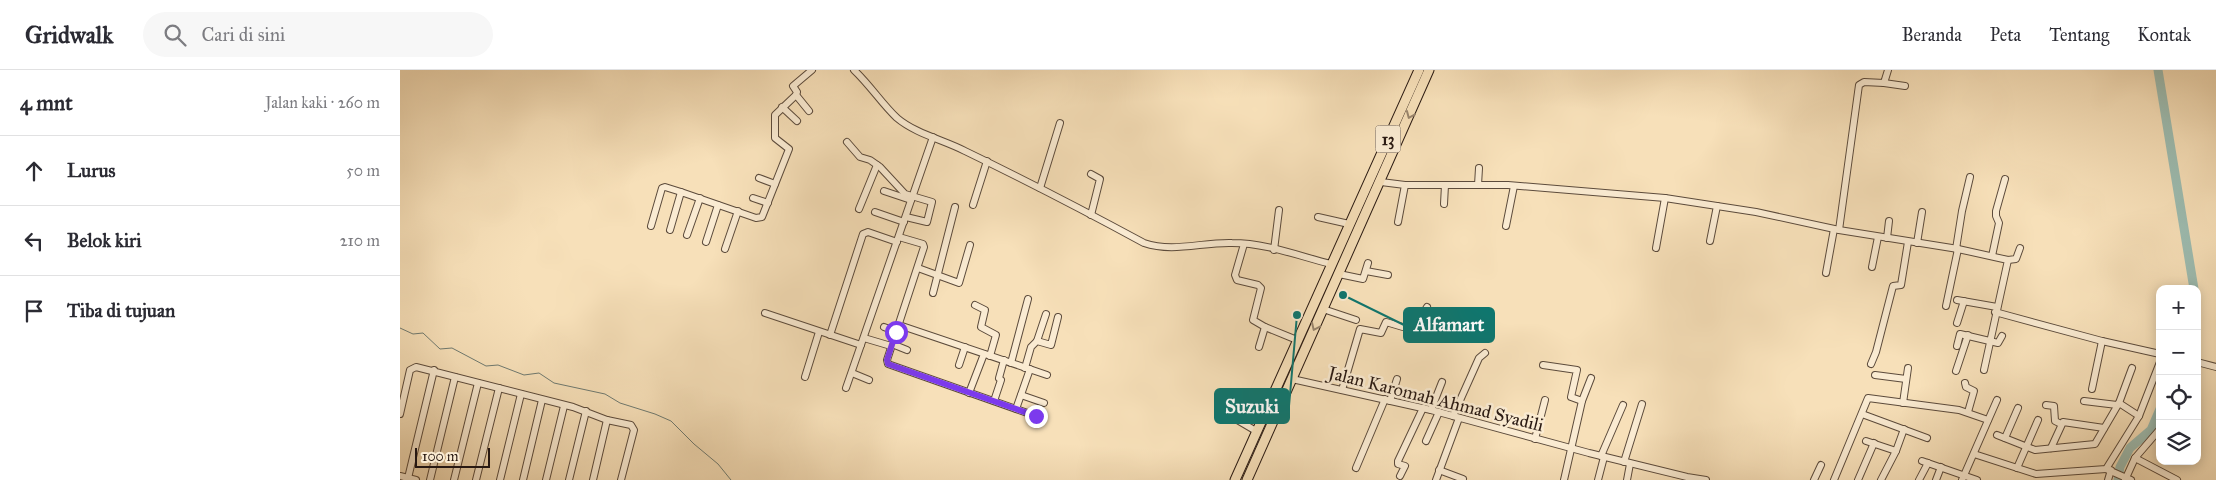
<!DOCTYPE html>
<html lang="id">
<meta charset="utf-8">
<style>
body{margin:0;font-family:"IM FELL Great Primer",serif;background:#f7f7f7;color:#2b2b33}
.controls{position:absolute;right:15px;bottom:15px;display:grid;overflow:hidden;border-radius:10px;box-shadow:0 2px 12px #0003}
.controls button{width:45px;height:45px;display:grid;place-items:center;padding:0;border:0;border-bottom:1px solid #e1e1e2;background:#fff;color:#2b2b33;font:25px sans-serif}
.scale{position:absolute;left:15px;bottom:12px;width:75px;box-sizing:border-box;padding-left:5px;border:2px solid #291912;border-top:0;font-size:14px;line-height:18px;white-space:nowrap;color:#291912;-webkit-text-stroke:4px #faebd2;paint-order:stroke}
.stop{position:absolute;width:15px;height:15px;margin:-11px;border:4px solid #7c3aed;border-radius:50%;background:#fff}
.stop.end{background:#7c3aed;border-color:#fff;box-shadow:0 1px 5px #0008}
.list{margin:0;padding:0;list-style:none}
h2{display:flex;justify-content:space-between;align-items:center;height:65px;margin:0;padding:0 20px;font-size:21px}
h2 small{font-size:16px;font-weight:400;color:#7c7c81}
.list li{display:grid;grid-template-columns:32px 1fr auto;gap:15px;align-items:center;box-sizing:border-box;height:70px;padding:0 20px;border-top:1px solid #e1e1e2}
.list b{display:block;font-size:19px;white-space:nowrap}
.list em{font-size:16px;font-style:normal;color:#7c7c81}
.icon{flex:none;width:28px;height:28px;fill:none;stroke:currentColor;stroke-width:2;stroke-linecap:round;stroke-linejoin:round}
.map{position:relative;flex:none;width:1816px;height:410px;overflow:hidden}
header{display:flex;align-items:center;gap:30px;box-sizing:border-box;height:70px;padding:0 25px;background:#fff;border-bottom:1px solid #e1e1e2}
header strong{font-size:24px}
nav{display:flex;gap:28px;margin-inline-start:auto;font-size:18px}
.search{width:350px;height:45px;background:#f7f7f7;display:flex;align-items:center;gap:12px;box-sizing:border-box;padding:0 18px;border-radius:28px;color:#7c7c81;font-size:19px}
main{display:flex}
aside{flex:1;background:#fff}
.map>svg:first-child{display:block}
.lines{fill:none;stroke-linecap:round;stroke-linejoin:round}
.stream{stroke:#6f7b72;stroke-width:1}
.river{stroke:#9dbdb2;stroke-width:9}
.minor-casing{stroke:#5c4b3c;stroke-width:8}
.highway-casing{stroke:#291912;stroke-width:11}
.minor{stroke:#faebd2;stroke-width:6}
.highway{stroke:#f7e0b9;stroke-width:9}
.oneway{stroke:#9a866e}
.route{stroke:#7c3aed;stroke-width:6}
.labels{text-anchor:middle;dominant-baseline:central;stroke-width:5;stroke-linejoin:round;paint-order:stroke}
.shield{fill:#faebd2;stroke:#68584c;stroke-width:1}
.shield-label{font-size:16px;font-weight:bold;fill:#291912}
.street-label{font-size:18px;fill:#291912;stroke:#faebd2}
.leader{fill:none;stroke:#0f766e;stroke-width:2}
.callout-dot{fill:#0f766e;stroke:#faebd2;stroke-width:2}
.callout{fill:#0f766e;stroke:#0f766e;stroke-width:2}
.callout-label{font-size:19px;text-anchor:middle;font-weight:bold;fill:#fff}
</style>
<header>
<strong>Gridwalk</strong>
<div class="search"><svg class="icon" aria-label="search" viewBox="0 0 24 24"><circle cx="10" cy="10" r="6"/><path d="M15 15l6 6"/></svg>Cari di sini</div>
<nav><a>Beranda</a><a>Peta</a><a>Tentang</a><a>Kontak</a></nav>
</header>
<main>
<aside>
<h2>4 mnt<small>Jalan kaki · 260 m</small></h2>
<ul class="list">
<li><svg class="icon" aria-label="ahead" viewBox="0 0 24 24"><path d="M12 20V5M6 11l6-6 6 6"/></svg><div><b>Lurus</b></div><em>50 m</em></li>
<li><svg class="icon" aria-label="left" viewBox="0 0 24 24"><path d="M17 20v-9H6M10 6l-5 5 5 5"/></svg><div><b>Belok kiri</b></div><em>210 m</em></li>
<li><svg class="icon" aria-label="arrive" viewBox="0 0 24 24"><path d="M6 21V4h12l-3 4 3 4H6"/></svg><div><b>Tiba di tujuan</b></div></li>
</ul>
</aside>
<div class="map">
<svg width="1816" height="410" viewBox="0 0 1816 410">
<rect width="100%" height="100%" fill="#f7e0b9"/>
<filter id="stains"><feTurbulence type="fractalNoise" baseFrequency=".004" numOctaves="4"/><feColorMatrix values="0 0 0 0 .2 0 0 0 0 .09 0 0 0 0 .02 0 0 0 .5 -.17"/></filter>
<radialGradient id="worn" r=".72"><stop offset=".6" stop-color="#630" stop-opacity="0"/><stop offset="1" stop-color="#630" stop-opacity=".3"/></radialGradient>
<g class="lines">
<path class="stream" d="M0,258l13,6 10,-1 17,16 12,-1 34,18 12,-1 26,10 15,-2 15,10 51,11 15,9 35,11 16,7 23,23 24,20 13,16"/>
<g class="river">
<path d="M1758,0l36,219"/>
<path d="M1718,410l2,-13 10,-19 21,-18 9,-21"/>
</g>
<defs>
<g id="minor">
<path d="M454,0c16,15 28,34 43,48 19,16 47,22 68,33 60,29 120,60 179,92 29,10 58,-1 88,0 34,0 67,13 99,21"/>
<path d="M1484,13l21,3"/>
<path d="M396,25l13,16"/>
<path d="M382,37l15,14"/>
<path d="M447,72l13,15 10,3 10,7 25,27 27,8 -5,20 -21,-5"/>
<path d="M359,108l16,6"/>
<path d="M981,112l24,3h103l157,13 91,14 83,18 119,19 50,11 -24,110"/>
<path d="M1078,115l1,-17"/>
<path d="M640,118l20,-65"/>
<path d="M484,121l27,9"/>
<path d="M353,128l15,5"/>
<path d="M1044,134l1,-19"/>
<path d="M573,135l14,-44"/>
<path d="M459,139l18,-44"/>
<path d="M475,142l29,10"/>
<path d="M691,145l9,-36 -9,-5"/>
<path d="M918,147l31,7"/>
<path d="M998,152l7,-37"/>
<path d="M251,156l11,-38 3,-1 16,5"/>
<path d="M1106,156l8,-40"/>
<path d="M270,160l11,-38 75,26 6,-1 27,-68 -14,-11v-23l21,-20 1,-3 -4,-6 19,-16"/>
<path d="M1439,160l20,-145 5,-3 20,1 4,-13"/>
<path d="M287,165l13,-37"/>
<path d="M499,167l24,7 1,3 -37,113 1,4 148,52"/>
<path d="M1487,168l2,-17"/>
<path d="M1310,171l7,-35"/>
<path d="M306,172l12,-37"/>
<path d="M1517,173l5,-31"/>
<path d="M844,174l-9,31 2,5 21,5 3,3 -8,32 12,7 32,13"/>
<path d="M1256,178l9,-50"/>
<path d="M325,179l13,-38"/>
<path d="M1556,179l6,-38 8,-34"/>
<path d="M874,180l5,-40"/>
<path d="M1592,186l7,-33 -3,-7v-5l9,-32"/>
<path d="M1608,190l8,-1 4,-11"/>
<path d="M1472,197l6,-30"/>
<path d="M518,198l41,15 11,-38"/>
<path d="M966,201l22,4"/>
<path d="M1426,203l8,-44"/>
<path d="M939,204l24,5 5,-16"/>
<path d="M533,223l22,-86"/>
<path d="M1557,230l40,7"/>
<path d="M575,235l10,5 -4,17 15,8 -6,21"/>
<path d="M1546,236l12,-57"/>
<path d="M923,239l33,11"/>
<path d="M1595,242l107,29 58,13"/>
<path d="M365,243l96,32"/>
<path d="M1020,251l34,13"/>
<path d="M1557,253l7,-22"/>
<path d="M499,255l148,50"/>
<path d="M484,257l13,5"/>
<path d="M430,265l33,-101 5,-2 29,10"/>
<path d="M464,268l27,8"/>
<path d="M637,271l9,-27"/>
<path d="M492,274l15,6"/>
<path d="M1557,276l3,-12 38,9 4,-7"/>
<path d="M859,277l6,-20"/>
<path d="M1797,292l19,5"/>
<path d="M611,293l17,-64"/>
<path d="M1471,294l5,-12 17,-66 8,-1 7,-43"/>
<path d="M559,295l6,-18"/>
<path d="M1143,295l34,5 -6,27 11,4"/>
<path d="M625,298l6,-21 6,-6 14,4 7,-28"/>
<path d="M1556,301l12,-36"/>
<path d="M452,303l17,7"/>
<path d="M1475,305l31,4"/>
<path d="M405,307l14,-45"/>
<path d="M599,308l5,-18"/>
<path d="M892,309l139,31 158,43 98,24 19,3"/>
<path d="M1565,313l1,4 8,4 -6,21"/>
<path d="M446,318l87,-251"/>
<path d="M1692,319l10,-48"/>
<path d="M942,320l18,-61 21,4 5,-11 27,8 14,-23"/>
<path d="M569,323l15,-39"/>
<path d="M621,325l23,8"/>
<path d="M594,331l7,-21"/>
<path d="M990,331l7,-22"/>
<path d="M1684,331l33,4"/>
<path d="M1503,333l5,-35"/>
<path d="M1719,333l20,13"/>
<path d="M1646,335l8,1 1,15 6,3"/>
<path d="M616,339l14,-40"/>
<path d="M1031,340l11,-28"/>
<path d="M822,341l34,20"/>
<path d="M0,344l10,-44 6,-3 157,40 34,13 24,5 3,5 -13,50"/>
<path d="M1462,344l65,24"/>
<path d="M1053,346l26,-58 6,-5"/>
<path d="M1597,365l38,15 60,-6 24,-41 13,-35"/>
<path d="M1605,368l13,-30"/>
<path d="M1135,369l10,-39"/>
<path d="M1026,371l13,-29"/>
<path d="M1466,371l30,10"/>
<path d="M1651,378l12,-26 41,6"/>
<path d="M1574,384l62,20 70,-5 33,-53 21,-54"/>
<path d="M1201,386l22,-51"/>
<path d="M1735,388l25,-29"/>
<path d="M1522,391l55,19"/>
<path d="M1224,392l18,-58"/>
<path d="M956,398l29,-69"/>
<path d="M1617,398l21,-48"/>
<path d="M1706,399l25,11"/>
<path d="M1039,400l24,9"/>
<path d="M0,406l16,4"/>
<path d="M1000,406l5,-10 -7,-2v-3l25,-53"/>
<path d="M8,408l26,-108"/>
<path d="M30,410l25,-103"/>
<path d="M54,410l24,-97"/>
<path d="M76,410l23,-92"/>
<path d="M100,410l21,-86"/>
<path d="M123,410l19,-80"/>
<path d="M146,410l18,-74"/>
<path d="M169,410l17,-69"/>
<path d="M193,410l14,-60"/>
<path d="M1036,410l23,-62"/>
<path d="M1164,410l18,-79 9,-23"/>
<path d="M1198,410l6,-23"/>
<path d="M1227,410l3,-16"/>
<path d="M1414,410l7,-15"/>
<path d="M1434,410l34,-82 91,12 29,10"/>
<path d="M1458,410l16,-37"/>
<path d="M1481,410l15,-29 8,-22"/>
<path d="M1519,410l9,-17"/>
<path d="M1536,410l5,-13"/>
<path d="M1562,410l35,-80"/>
<path d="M1708,410l3,-10"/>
<path d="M1725,410l10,-22 42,22"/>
</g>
<g id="highway">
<path d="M835,410l184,-410"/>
<path d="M847,410l182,-410"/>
</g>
</defs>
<use href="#minor" class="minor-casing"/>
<use href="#highway" class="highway-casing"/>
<use href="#minor" class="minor"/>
<use href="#highway" class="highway"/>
</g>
<defs><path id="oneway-chevron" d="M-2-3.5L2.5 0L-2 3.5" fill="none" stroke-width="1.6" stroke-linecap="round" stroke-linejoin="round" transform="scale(1.25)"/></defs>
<g class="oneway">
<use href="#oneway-chevron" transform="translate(1010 45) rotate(113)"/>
<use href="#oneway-chevron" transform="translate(915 257) rotate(115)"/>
</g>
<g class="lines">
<path class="route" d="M496,262l-9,28 1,4 148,52"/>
</g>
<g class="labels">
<rect class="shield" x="975.5" y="55.5" width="25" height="27" rx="4"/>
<g class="shield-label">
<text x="988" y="69">13</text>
</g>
<g class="street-label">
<text transform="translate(1036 329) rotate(14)">Jalan Karomah Ahmad Syadili</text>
</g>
</g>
<path class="leader" d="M943 225L1004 255M897 245L889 336"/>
<g class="callout-dot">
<circle cx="943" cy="225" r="5"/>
<circle cx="897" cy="245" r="5"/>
</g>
<g class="callout">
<rect x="1004" y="238" width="90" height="34" rx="5"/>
<rect x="815" y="319" width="74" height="34" rx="5"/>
</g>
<g class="callout-label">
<text x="1049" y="261">Alfamart</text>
<text x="852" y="343">Suzuki</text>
</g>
<rect width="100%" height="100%" filter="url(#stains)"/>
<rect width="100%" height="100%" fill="url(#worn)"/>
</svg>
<div class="controls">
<button>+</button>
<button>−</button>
<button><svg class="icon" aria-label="locate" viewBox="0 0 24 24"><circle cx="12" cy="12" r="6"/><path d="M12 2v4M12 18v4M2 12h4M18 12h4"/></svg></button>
<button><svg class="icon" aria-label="layers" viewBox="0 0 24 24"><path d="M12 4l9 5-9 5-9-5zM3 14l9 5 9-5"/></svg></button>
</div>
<div class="scale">100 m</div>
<div class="stop" style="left:496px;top:262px"></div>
<div class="stop end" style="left:636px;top:346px"></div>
</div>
</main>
